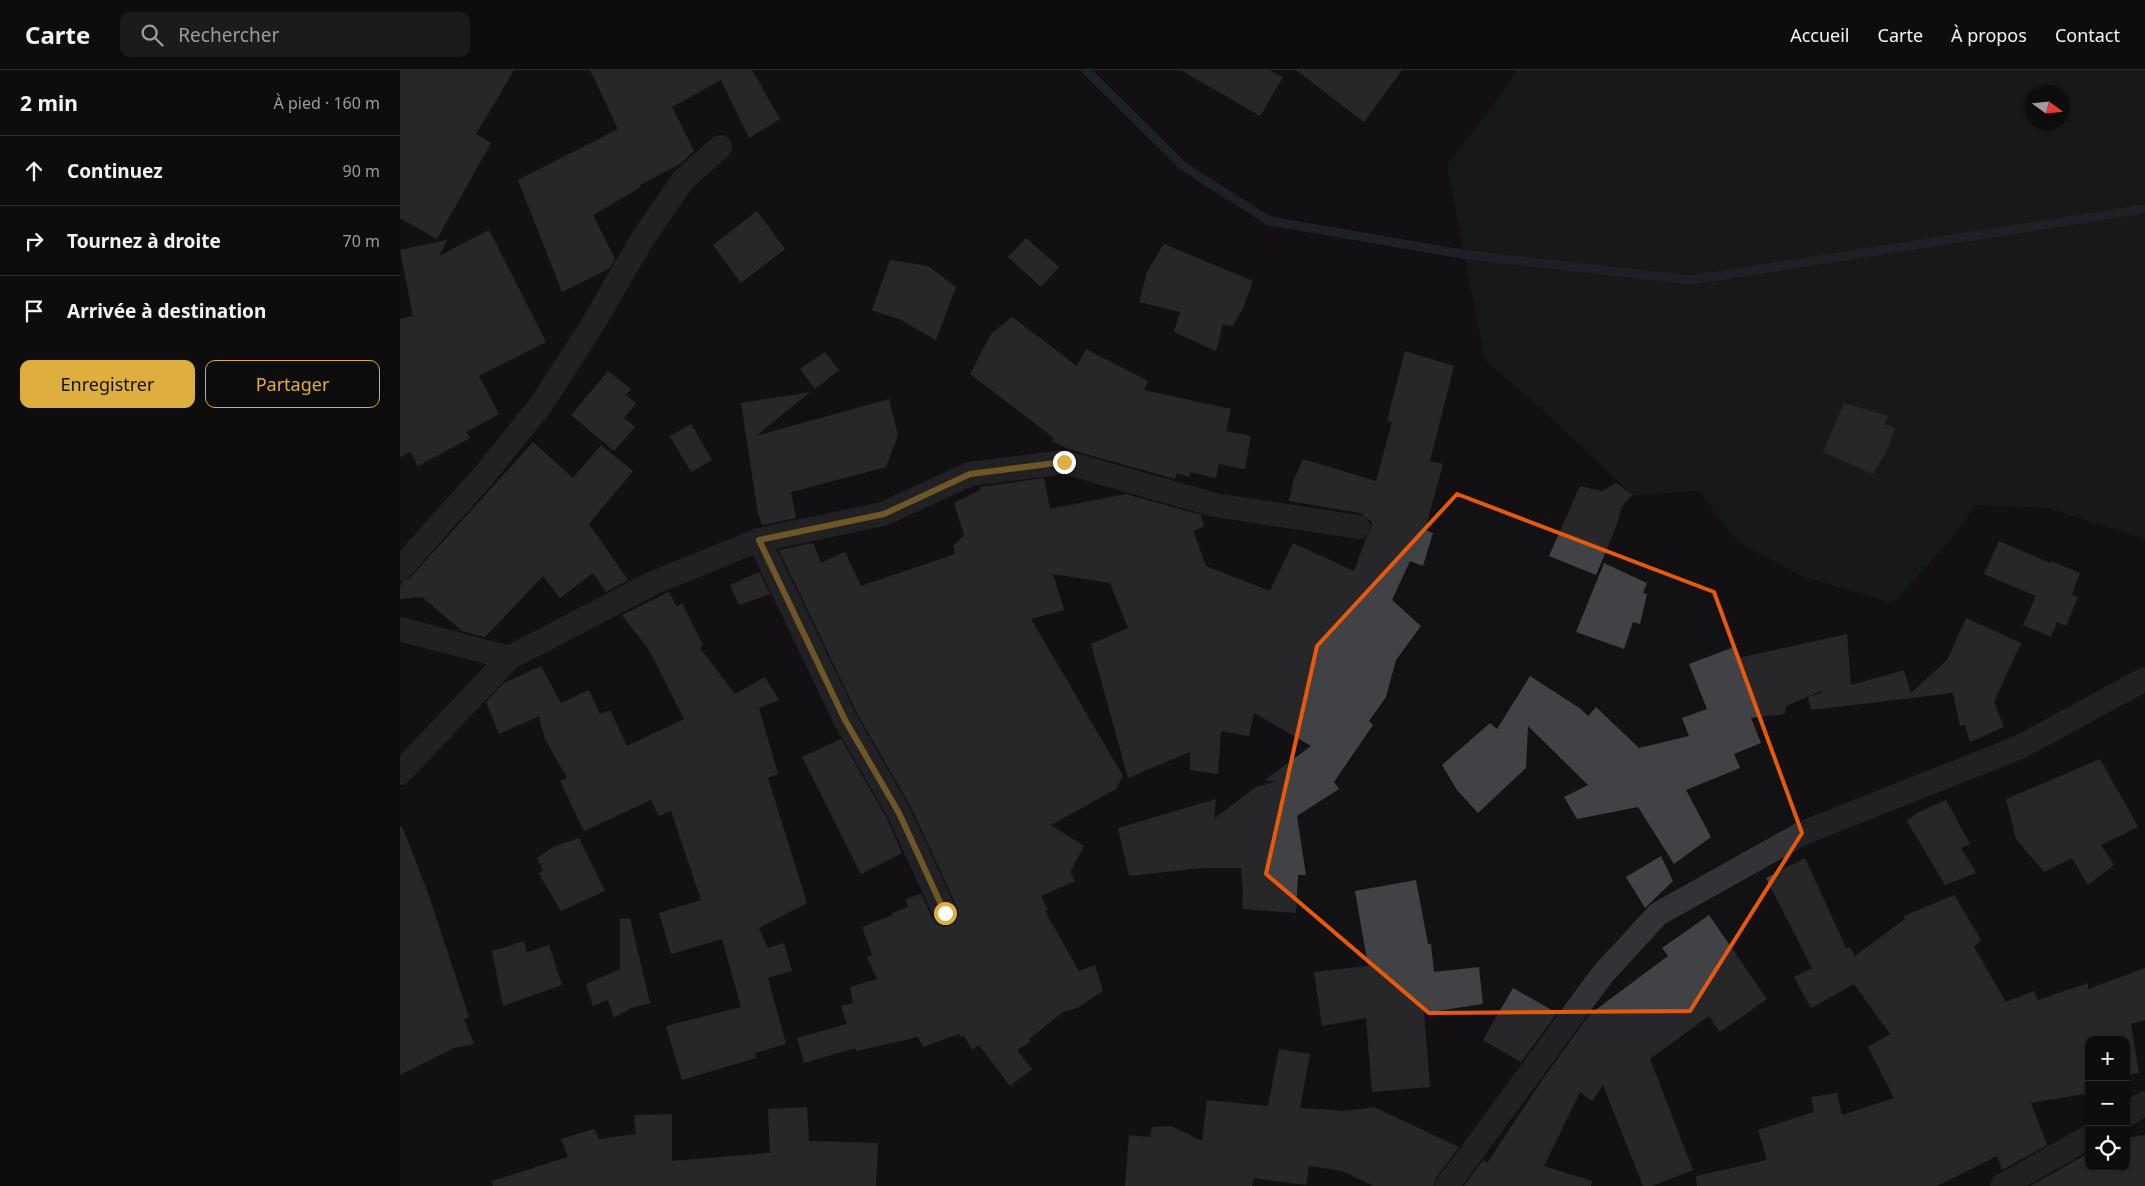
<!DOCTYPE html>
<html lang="fr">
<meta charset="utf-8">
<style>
body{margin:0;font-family:"Noto Sans",sans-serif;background:#1c1b1c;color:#f1f3f6}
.controls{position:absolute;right:15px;bottom:15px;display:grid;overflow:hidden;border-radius:10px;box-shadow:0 1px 4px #0004}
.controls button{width:45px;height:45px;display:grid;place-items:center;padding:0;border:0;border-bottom:1px solid #2e2d2e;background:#0e0d0e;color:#f1f3f6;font:25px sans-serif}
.compass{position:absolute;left:1625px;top:15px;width:45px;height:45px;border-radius:50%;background:#0e0d0e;box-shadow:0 1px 4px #0004;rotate:105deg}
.stop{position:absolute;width:15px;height:15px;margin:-11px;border:4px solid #deae3e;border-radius:50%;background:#fff}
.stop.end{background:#deae3e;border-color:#fff;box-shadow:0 1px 5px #0008}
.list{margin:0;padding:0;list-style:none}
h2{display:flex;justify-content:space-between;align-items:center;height:65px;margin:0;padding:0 20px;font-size:21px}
h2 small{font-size:16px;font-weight:400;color:#9b9c9e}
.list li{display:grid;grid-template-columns:32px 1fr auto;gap:15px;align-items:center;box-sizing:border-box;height:70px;padding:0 20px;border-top:1px solid #2e2d2e}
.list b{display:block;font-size:19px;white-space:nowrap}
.list em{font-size:16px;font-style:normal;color:#9b9c9e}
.actions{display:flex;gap:10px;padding:15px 20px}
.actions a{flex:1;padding:11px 0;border:1px solid #deae3e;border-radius:10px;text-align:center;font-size:18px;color:#deae3e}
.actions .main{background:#deae3e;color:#111}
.icon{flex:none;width:28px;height:28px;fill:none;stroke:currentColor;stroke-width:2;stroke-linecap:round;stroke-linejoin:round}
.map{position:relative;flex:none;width:1745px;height:1116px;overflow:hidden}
header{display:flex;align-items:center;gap:30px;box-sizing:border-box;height:70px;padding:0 25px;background:#0e0d0e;border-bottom:1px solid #2e2d2e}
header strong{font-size:24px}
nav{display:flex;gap:28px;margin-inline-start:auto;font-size:18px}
.search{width:350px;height:45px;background:#1c1b1c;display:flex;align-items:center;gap:12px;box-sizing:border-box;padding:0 18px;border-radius:10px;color:#9b9c9e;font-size:19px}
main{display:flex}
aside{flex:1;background:#0e0d0e}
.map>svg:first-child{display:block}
.green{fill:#1e251f;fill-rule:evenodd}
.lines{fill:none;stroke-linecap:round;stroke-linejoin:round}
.stream{stroke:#2c333a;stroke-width:9}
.building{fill:#414246}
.street{stroke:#333337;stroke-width:24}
.route{stroke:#deae3e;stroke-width:6}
.marked{fill:none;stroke:#e8590c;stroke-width:4;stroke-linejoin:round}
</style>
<header>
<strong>Carte</strong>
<div class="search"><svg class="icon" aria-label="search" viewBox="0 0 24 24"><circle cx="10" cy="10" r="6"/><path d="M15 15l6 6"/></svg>Rechercher</div>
<nav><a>Accueil</a><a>Carte</a><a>À propos</a><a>Contact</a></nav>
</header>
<main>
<aside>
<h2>2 min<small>À pied · 160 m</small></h2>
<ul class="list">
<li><svg class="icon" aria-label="ahead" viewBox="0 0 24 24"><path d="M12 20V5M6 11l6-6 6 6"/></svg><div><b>Continuez</b></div><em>90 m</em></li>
<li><svg class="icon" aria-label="right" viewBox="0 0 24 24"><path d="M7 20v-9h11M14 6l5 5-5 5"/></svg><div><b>Tournez à droite</b></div><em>70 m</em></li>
<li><svg class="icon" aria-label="arrive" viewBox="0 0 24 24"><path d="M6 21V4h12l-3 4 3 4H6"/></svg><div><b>Arrivée à destination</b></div></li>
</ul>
<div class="actions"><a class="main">Enregistrer</a><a>Partager</a></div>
</aside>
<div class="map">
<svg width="1745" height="1116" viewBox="0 0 1745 1116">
<rect width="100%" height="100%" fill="#121113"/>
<path class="green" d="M1117,0h628v469l-97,-31 -72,-3 -31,41 -53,57 -90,-27 -65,-34 -38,-51 -67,4 -75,-72 -72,-63 -38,-194 50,-66zM1632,22h30v30h-30z"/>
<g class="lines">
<path class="stream" d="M686,0l97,96 86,55 199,34 223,25 454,-71"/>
</g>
<g class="building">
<path d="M0,0h114l-38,64 15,9 -54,96 -37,-21z"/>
<path d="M190,0h162l28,49 -31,19 -28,-58 -49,27 22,44 -14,13 -40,21 1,2 -48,28 22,44 -5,9 -48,24 -44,-112 100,-51z"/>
<path d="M781,0h88l14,7 -23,39z"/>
<path d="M896,0h106l-38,52z"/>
<path d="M357,141l28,38 -44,34 -28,-38z"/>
<path d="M89,160l57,112 -67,34 20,38 -33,18 4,6 -52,28 -8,-14 -10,5v-138l13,-3 -13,-66 47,-10 -8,16z"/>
<path d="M626,168l33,29 -18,20 -33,-30z"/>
<path d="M764,174l89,37 -10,27 -10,18 -10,-2 -7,27 -42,-19 6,-20 -41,-10 8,-30z"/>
<path d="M490,190l38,6 28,21 -20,53 -35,-20 -29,-10z"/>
<path d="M612,247l65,49 9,-17 62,32 -4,9 87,19 -5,22 25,5 -6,33 -26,-5 -3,14 -27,-6 1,5 -13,-4 -2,6 -107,-30 -16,-8 2,-3 -84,-64 21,-40z"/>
<path d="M1005,281l49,15 -24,95 13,3 -18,66 8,3 -10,33 -13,-5 -18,39 29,26 -25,34 -10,37 -17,24 4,4 -39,57 5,7 -42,27 9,59h-8l-2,38 -54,-4 1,-17 -2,-24h-38l-74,8 -11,-48 98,-29 -2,20 42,-32 19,-5 -10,-2 46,-34 -57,-33 -5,23 -28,-5 -3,43 -28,-4v-18l-62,26 -37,-134 37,-16 -18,-45 -57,-9 11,36 -33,9 92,157 -7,13 -65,36 33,21 -14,26 5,9 -34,15 7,14 -3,1 34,60 16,-6 8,26 -26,17 -14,4 -34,27 1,3 -13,8 15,19 -22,17 -31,-41 -7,5 -8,-14 -3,1 -2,-3 -36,13 -5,-10 -62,14 -1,-3 -51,15 -7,-25 50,-14 -6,-18 12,-3 -3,-16 27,-8 -10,-22 5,-2 -10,-28 31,-12 -1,-2 16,-6 -2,-8 15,-5 12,25 4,5 7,3 7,-2 5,-4 3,-7 -2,-7 -46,-100 -54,-94 -78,-163 34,-7 8,20 24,-11 16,34 94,-32 -2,-8 11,-11 -10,-32 26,-13v-3l64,-9 6,31 76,-15 75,21 3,11 -11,5 13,35 64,25 23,-48 61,28 12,-33 5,-8 1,-8 -12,-9 -71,-12 5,-21 9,-21 73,22 16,-59 -5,-1z"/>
<path d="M425,282l14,18 -24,19 -15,-20z"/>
<path d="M208,301l23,18 -5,6 10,8 -12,15 11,9 -21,24 -43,-36z"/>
<path d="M410,322l-54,44 133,-37 9,36 -12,32 -95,25 5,26 -34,7 -4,-11 -17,-111z"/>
<path d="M1444,333l44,13 -4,8 11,4 -6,18 -16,28 -50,-22z"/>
<path d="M291,354l21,36 -21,12 -21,-36z"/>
<path d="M133,372l40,36 28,-33 32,26 -44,53 39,56 -22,12 -13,-19 -33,25 -17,-22 -58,61 -23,-6 -40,-34 -22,2v-12l2,-5 8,-4z"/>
<path d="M1216,413l16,12 -10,11 -6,21 -20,48 -47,-19 31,-70 22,5z"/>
<path d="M1599,471l51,22 1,-2 29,12 -8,21 6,3 -12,29 -9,-4 -6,15 -28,-12 13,-29 -52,-22z"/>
<path d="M1204,493l43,20 -4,10 4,1 -7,30 -7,-2 -9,27 -48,-17z"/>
<path d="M359,502l11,22 -31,11 -9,-20z"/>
<path d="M269,522l8,15 5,-4 21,42 -3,3 35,46 30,-17 14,23 -20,8 19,66 -10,4 39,125 -48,25 9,20 16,-5 8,28 -24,7 18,66 -31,9 1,5 -74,22 -16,-54 75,-19 -19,-68 -51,15 -12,-41 42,-13 -30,-89 -12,5 -8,-16 -67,31 -24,-50 7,-3 -22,-39 -6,-23 -40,18 -13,-32 18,-19 37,-17 20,37 28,-13 11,24 10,-4 17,36 57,-27 -35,-69 -27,-35z"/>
<path d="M1566,548l55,25 -27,59 10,25 -34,15 -5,-17 -5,1 -7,-33 -142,17 -3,-13 14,-4 -1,-2 -35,15 -1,8 -34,4 10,25 -27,11 6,14 -54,22 25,47 -37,27 -36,-57 -61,12 -13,-22 24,-12 -60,-59 -2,42 -48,45 -21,-23 -15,-25 48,-42 7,6 33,-53 51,33 7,7 8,-9 43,41 50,-12 -7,-18 25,-9 -18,-45 45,-17 4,11 109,-24 4,51 53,-15 7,23 36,-33z"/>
<path d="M441,669l46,80 15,34 -41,21 -59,-117z"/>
<path d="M1700,689l38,68 -37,18 13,20 -26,20 -16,-27 -28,14 -28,-33 -10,-40z"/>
<path d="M1546,730l24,44 -9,4 15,25 -31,12 -38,-64 10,-8z"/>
<path d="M2,756l26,67 41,124 -5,2 10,25 -20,4 -54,27v-248z"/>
<path d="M179,768l26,53 -44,20 -22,-37 4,-4 -6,-12 18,-12z"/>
<path d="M1261,786l12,25 -28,27 -19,-31z"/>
<path d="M1405,788l41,90 4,-1 5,9 50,-37 -1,-3 50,-21 27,45 -7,7 32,55 28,-11 4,9 50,-17v6l57,-21v52l-14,4 8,49 -13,2v-35h-37v53l-58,10 16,42 -45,25 -5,-14 -60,30h-240l-1,-10 71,-16 -9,-30 56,-18 -3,-15 26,-4 5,22 52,-17 -26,-51 22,-13 -36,-50 -43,24 -17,-31 18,-9 -46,-90z"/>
<path d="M1016,810l12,64h3l3,28 45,-5 4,37 -59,9 6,74 -58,5 -6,-74 -44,8 -8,-54 54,-6 -13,-75z"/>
<path d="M1309,845l58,84 -47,33 -11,-16 -59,43 43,111 -41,16h-9l-40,-101 -11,16 -12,-9 -36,74 48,15 -1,5h-127l19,-26 4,3 58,-87 45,-62 78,-58 -6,-8z"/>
<path d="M230,848l20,85 -19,5 -17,10 -6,-18 -15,6 -7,-22 34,-15v-50z"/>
<path d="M124,871l3,11 22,-7 13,40 -59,21 -11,-55z"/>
<path d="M1113,918l44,25 -36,49 -38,-22z"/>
<path d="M879,979l31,5 -10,54 45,3 29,-4 85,40 -23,31 -2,8h-60l-32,-15 -33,-5 -3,19 -52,-7 -2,8h-127l4,-51 21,2 2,-10 19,-1 31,15 5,-41 61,6z"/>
<path d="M407,1037l2,34 69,2 -2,43h-383l-1,-5 76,-24 -7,-18 33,-10 5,10 37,-5 -2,-19 38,-1v47l98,-8 -2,-44z"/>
<path d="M1745,1065v51h-115l59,-33v14h37v-29z"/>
</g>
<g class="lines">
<g class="street">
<path d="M359,470l86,179 54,94 46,100"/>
<path d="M0,499l86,-96 54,-67 53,-82 48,-83 42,-61 37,-33"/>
<path d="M0,559l109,29"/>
<path d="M0,703l109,-115 144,-75 106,-43 124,-26 87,-40 94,-12 151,43 143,22"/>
<path d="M1726,1045l19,-12"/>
<path d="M1047,1116l155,-211 56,-61 145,-81 217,-86 125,-68"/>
<path d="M1602,1116l87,-49"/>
</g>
</g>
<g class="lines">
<path class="route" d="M545,843l-46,-100 -54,-93 -86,-180 125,-26 86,-40 94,-12"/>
</g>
<path d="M0 0H1745V1116H0ZM1057,424l257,98 88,241 -112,178 -261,2 -163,-139 51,-228z" fill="#121113" fill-opacity=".55" fill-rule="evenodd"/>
<path class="marked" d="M1057,424l257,98 88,241 -112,178 -261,2 -163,-139 51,-228z"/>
</svg>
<div class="controls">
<button>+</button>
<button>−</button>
<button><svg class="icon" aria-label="locate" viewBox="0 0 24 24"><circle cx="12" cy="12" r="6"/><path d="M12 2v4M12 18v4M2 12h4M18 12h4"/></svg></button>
</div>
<svg class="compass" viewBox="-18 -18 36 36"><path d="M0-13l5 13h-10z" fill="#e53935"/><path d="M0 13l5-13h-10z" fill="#9b9c9e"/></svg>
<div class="stop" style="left:545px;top:843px"></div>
<div class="stop end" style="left:664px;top:392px"></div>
</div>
</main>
